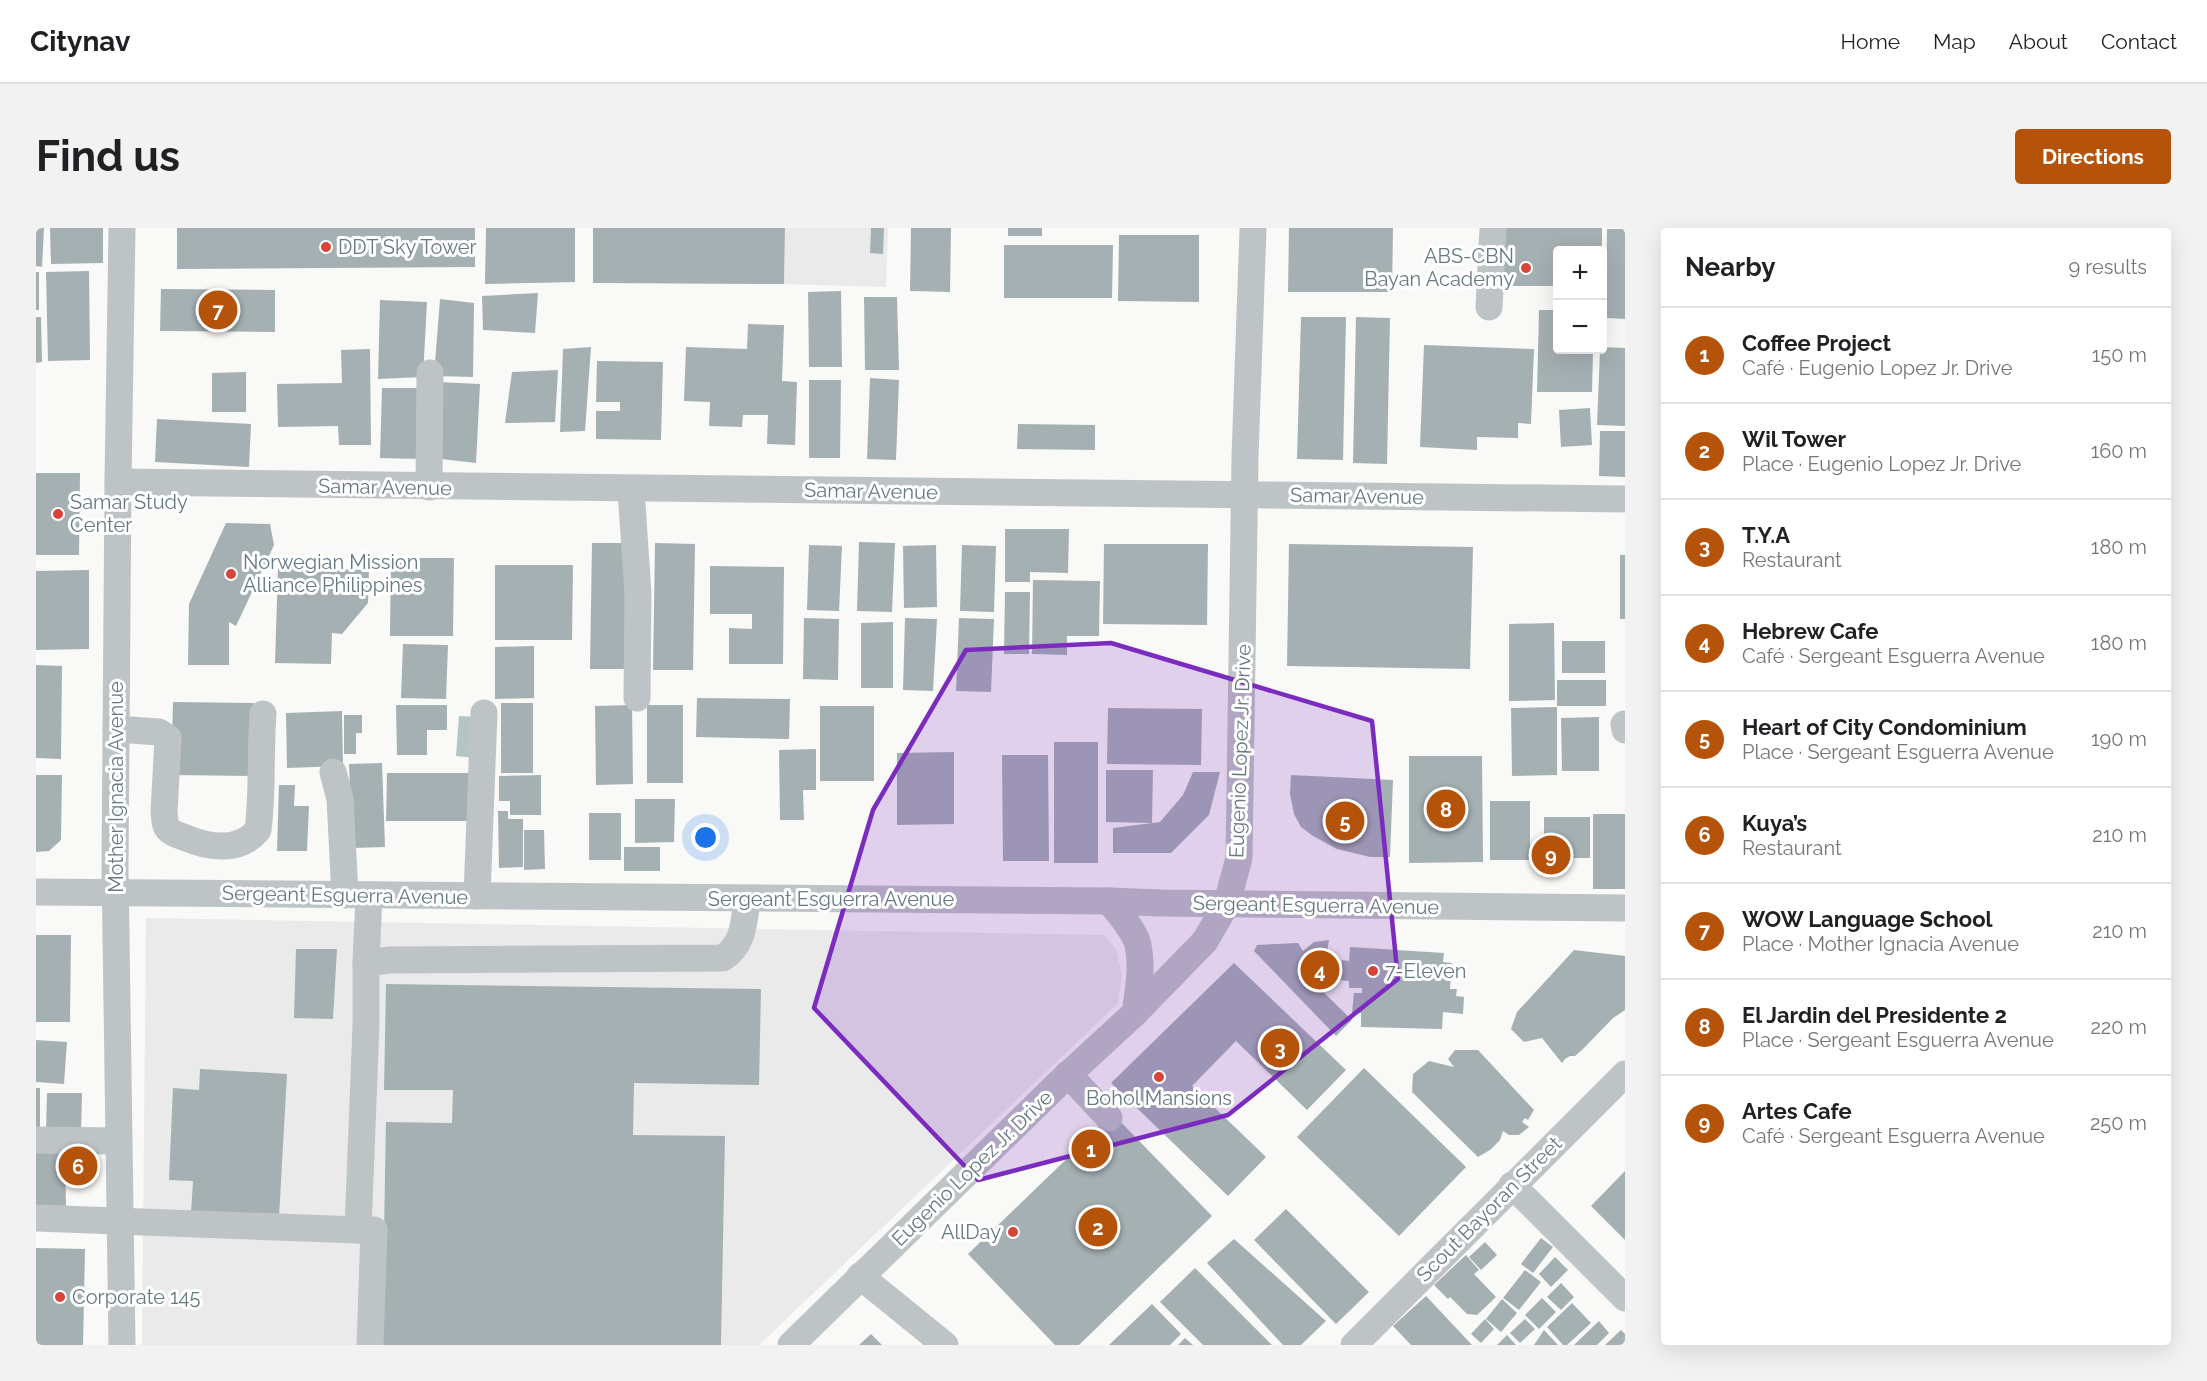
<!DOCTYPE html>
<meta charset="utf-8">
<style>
body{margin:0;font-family:Raleway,sans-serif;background:#f2f2f2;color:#202124}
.controls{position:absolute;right:18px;top:18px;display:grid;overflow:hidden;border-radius:6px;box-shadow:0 6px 24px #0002}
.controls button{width:54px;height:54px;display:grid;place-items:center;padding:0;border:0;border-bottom:2px solid #e0e0e0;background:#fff;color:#202124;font:30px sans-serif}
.you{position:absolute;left:670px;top:610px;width:21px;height:21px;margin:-15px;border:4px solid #fff;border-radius:50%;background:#1a73e8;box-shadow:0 0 0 9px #1a73e833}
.badge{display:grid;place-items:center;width:39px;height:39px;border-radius:50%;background:#b45309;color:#fff;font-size:20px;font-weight:700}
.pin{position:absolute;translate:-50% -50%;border:3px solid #fff;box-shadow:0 2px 6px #0006}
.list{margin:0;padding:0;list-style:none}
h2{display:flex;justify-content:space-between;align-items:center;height:78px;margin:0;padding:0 24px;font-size:26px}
h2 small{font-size:20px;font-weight:400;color:#757577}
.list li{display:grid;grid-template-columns:39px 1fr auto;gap:18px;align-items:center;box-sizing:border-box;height:96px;padding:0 24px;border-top:2px solid #e0e0e0}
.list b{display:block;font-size:22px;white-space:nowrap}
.list p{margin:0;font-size:20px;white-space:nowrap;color:#757577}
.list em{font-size:20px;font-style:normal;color:#757577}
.map{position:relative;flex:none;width:1589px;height:1117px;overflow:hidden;border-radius:6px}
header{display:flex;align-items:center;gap:36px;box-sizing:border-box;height:84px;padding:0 30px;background:#fff;border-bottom:2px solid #e0e0e0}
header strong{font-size:28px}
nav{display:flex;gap:33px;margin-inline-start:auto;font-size:21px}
.intro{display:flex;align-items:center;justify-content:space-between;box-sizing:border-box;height:144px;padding:0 36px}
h1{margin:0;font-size:42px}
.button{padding:15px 27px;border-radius:6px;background:#b45309;color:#fff;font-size:21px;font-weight:700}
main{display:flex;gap:36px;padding:0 36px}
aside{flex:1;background:#fff;border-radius:6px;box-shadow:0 6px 24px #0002}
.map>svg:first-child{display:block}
.built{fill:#eaeaea}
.water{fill:#b5c5c5}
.building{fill:#a5b0b3}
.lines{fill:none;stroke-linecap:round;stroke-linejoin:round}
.minor{stroke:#bec4c6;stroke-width:27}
.marked{fill:#7b2cbf;fill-opacity:0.2;stroke:#7b2cbf;stroke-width:4.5;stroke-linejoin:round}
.poi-dot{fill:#d6443a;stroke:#fff;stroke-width:2}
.labels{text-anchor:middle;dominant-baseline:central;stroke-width:6;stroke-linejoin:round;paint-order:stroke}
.poi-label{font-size:20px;fill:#66797f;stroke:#fff;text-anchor:start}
.street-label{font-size:20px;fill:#66797f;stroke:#fff}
</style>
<header>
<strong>Citynav</strong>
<nav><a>Home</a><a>Map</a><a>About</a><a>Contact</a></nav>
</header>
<div class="intro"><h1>Find us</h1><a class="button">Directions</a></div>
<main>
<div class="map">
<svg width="1589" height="1117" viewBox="0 0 1589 1117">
<rect width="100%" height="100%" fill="#f9f9f7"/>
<g class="built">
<path d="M749,0h103l-2,59 -102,-3z"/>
<path d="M110,690l958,17 12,14 6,26 -4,28 -359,342h-617z"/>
</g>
<path class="water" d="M423,488l20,1 -4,41 -19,-2z"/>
<g class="building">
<path d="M0,0h8l-2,39 -6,-1z"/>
<path d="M14,0h53v35l-52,1z"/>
<path d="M141,0h298v39l-298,2z"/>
<path d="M450,0h89v54l-90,2z"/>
<path d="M557,0h192l-1,56 -191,-1z"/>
<path d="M835,0h13l-1,26 -13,-1z"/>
<path d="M875,0h40l-1,64 -40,-1z"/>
<rect x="972" y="0" width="34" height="8"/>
<path d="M1253,0h104l-1,64h-104z"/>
<path d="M1461,0h105v22h-44v36h-64z"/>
<path d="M1571,1h18v90l-19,-1z"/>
<path d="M1083,7h80v67l-81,-1z"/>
<path d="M968,17h109l-1,53h-108z"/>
<path d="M53,43l1,89 -42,1 -2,-89z"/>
<rect x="0" y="44" width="3" height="38"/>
<path d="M125,61l114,1v42l-115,-1z"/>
<path d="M805,63l1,76h-33l-1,-75z"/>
<path d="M502,65l-3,40 -52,-3 -1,-34z"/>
<path d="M828,69h33l2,73h-34z"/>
<path d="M404,71l34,4 -1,74 -39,-1z"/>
<path d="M344,72l47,2 -4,75 -45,2z"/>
<path d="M1503,82h19v40h35l-1,42h-55z"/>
<path d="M0,89h5l1,45 -6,1z"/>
<path d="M1265,89h45l-3,143 -46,-1z"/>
<path d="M1320,89l34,1 -3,146 -34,-1z"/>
<path d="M712,96l36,1 -2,56 15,1 -2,63 -28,-1 1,-29h-25l-1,12 -33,-1 1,-24 -26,-1 2,-54 61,2z"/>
<path d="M1388,117l110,4 -3,75 -13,-1v15l-41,-1v13l-57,-3z"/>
<path d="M555,119l-6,84 -25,1 3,-83z"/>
<path d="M1566,119l23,1v78l-28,-1 3,-75h2z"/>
<path d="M334,121l1,96h-32l-1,-19 -60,1 -1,-43 65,-1 -1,-33z"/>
<path d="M561,133l66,1 -2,78 -65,-1v-28h24v-9h-24z"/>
<path d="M522,142l-3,52 -50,1 7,-51z"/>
<path d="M210,144v40h-34v-39z"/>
<path d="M834,150l29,2 -3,80 -29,-1z"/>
<path d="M773,152h32l-1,78h-31z"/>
<path d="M401,154l43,2 -4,79 -43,-5z"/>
<path d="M346,160h38v71l-40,-1z"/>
<path d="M1554,180l2,37 -31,2 -2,-37z"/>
<path d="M121,191l94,5 -2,43 -94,-5z"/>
<path d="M982,196l77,1v25l-78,-1z"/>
<path d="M1564,203h25v46l-26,-1z"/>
<path d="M0,245h44l-1,82h-43z"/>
<path d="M190,295l44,1 4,21 -38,81 -7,-4v43h-41l1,-61z"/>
<path d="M969,301h64l-1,44 -38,-1v10h-25z"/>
<path d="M823,314l36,1 -3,69 -35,-1z"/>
<path d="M556,315h39l-1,126h-40z"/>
<path d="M619,315l40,1 -2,126h-40z"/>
<path d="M1068,316h104l-1,81 -104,-1z"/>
<path d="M1253,316l184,3 -3,122 -183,-3z"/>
<path d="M773,317l33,1 -3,65 -32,-1z"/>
<path d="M900,317l1,62 -33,1 -1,-62z"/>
<path d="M926,317l34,1 -2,66 -34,-1z"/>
<rect x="1584" y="327" width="5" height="64"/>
<path d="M355,330h63l-1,78h-63z"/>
<path d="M459,337h78l-1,75h-77z"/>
<path d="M674,338l74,1 -1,97h-54v-36l23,1v-15h-42z"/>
<path d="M242,340l91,2 -1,33 -26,31 -10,-1 -1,31 -56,-1z"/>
<path d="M53,342v79l-53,1v-79z"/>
<path d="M997,352l67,1 -1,55h-32v19l-35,-1z"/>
<path d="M969,364h25l-1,62h-25z"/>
<path d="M768,390l35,1 -1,61 -35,-1z"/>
<path d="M869,390l32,1 -4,72 -30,-1z"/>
<path d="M923,390l35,1 -3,73 -35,-1z"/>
<path d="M857,394v66h-32v-65z"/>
<path d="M1518,395l1,77 -46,1v-77z"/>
<rect x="1526" y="413" width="43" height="32"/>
<path d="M367,416l45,1 -2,54 -45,-1z"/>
<path d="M498,418v52l-39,1v-52z"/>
<path d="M0,437l26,1 -1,93 -25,-1z"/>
<rect x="1521" y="452" width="49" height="26"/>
<path d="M661,470l93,1 -1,40 -93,-2z"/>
<path d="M137,474l81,1 -2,73 -81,-1z"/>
<rect x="465" y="475" width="32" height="70"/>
<path d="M360,477h51v25h-20v25h-30z"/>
<path d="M596,477l1,79 -37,1 -1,-79z"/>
<rect x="611" y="477" width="36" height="78"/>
<rect x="784" y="478" width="54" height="75"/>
<path d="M1521,479v68l-45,1 -1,-68z"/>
<path d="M1072,480l94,1 -1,56 -94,-1z"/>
<path d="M306,483l1,55 -56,2 -1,-55z"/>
<path d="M308,487h18v18h-6v21h-12z"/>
<path d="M1563,489v54h-37l-1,-53z"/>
<rect x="1018" y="514" width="44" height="121"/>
<path d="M780,521v41h-13l1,30h-24l-1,-70z"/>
<path d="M918,524v72l-57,1v-72z"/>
<path d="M966,527h46l1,106h-46z"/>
<path d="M1373,528h73l1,106 -74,1z"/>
<path d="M346,535l3,84 -33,1 -3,-84z"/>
<path d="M1070,542h47l-1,53 -46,-1z"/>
<path d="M1157,544h27l-11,43 -38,38h-58v-25l47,-6 23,-27z"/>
<path d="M351,545h90l-1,48h-90z"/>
<path d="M0,547h26l-1,65 -12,11 -13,1z"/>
<path d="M505,547v40h-31v-14h-11v-25z"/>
<path d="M1255,547l102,5 -3,77h-20l-33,-8 -24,-13 -12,-9 -7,-13 -4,-20z"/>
<path d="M243,557h16l-1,21h15l-2,45h-30z"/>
<path d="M599,571h40l-1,43 -39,1z"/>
<rect x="1454" y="573" width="40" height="59"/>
<path d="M462,583h10v8h15v48l-24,1z"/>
<rect x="553" y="585" width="32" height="47"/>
<rect x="1557" y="586" width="32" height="75"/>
<rect x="1508" y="589" width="46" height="41"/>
<path d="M488,602h20l1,39 -21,1z"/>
<rect x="588" y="619" width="36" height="24"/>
<path d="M0,707h35l-1,87h-34z"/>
<path d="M1293,712l-2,12 -8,3 -1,15 10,1 1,10 -18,-1 41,40 -16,16 -82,-85 3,-6 41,-2 5,8 11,-9z"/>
<path d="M1314,719l94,6 -1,9 9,1 -2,26h7l-1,7 8,1 -1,17 -20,-2 -1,17 -81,-2v-14h-9l2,-20h8v-5h-13v-7l-9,-1 2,-20 7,1z"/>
<path d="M260,721h41l-4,70 -39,-1z"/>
<path d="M1538,722l51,6v54l-12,8 -31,32 -7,6h-5l-5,3 -3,4 -20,-25 -18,4 -13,-13 6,-17z"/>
<path d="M1198,735l112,107 -39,40 -71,-69 -44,45 74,71 -38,39 -117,-113z"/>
<path d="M350,756l375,5 -2,96 -125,-2 -1,52 92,1 -4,209h-339l4,-223 66,1 1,-33h-69z"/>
<path d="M0,812l31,2 -3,42 -28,-2z"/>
<path d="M1419,822h23l56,60 -6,10 -3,-2 -3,4 7,5 -10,8h-10l-6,-4 -3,9 -10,10 -12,7 -66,-65 1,-18 16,-13 25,6 -6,-8z"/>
<path d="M1328,840l102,99 -67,69 -102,-99z"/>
<path d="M164,841l87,5 -8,143 -88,-5 2,-31 -24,-1 4,-92 26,2z"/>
<rect x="0" y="860" width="4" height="42"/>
<path d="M11,865h35l-1,39h-35z"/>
<path d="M1077,886l99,102 -133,129h-24l-87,-91z"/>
<path d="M29,916l1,68h-30v-67z"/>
<path d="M1589,943v69l-34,-34z"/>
<path d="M1250,981l83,83 -33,32 -82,-84z"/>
<path d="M1505,1010l12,9 -20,26 -12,-9z"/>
<path d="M1198,1011l92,82 -25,24h-18l-76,-82z"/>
<path d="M1449,1014l12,13 -16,15 -12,-13z"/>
<path d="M0,1020l49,1 -2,96h-47z"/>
<path d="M1430,1027l13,15 -5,4 22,23 -19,18 -10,-1 -17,-17 -2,2 -14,-14z"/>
<path d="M1519,1029l13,13 -17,17 -12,-13z"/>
<path d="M1159,1040l77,77h-69l-43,-43z"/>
<path d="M1489,1042l16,12 -22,28 -16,-12z"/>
<path d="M1525,1055l13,14 -13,13 -14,-13z"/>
<path d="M1390,1068l46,49h-61l-18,-19z"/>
<path d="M1506,1070l14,14 -17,17 -14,-14z"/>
<path d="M1466,1071l15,14 -16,19 -15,-13z"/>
<path d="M1536,1075l19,20 -24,22h-4l-16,-18z"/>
<path d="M1116,1076l29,30 -11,11h-61z"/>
<path d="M1449,1091l9,10 -13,14 -10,-9z"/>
<path d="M1489,1091l10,10 -15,14 -10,-10z"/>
<path d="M1563,1093l10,12 -12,12h-23z"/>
<path d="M1508,1102l14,15h-24z"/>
<path d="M1585,1102l4,4v11h-20z"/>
<path d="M835,1106l11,11h-23z"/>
<path d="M1471,1107l9,10h-19z"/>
<path d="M1149,1110l8,7h-15z"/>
</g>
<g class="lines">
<g class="minor">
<path d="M1453,79l4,-79"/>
<path d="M82,254l1507,17"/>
<path d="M393,259l1,-114"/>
<path d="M595,262l7,103 -1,105"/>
<path d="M1588,496l1,6"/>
<path d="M80,501l43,3 9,6 -4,74c1,6 0,13 5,18 4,4 12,6 17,8 24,10 54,14 72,-8 5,-39 2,-77 5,-116"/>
<path d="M297,544l7,27 5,96"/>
<path d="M0,664l1073,9 52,2 464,5"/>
<path d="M441,668l7,-183"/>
<path d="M1073,673c10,13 25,28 29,44 5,22 0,46 -3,68"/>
<path d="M330,735l3,-68"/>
<path d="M1032,846l41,44"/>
<path d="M0,912l82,1"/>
<path d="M1476,957l113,113"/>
<path d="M0,990l322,12"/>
<path d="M824,1048l85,69"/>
<path d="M86,1117l-7,-478 3,-385 4,-254"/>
<path d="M334,1117l4,-115h-16l8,-205v-62l24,-3 333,-2c21,-14 21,-36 24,-59"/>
<path d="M755,1117l267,-261 77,-71 70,-72 22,-38 12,-45 6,-401 8,-229"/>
<path d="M1318,1117l271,-271"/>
</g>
</g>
<path class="marked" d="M1075,415l261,78 26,258 -170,136 -250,65 -164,-172 59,-198 93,-160z"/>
<g class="poi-dot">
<circle cx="290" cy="19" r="6"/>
<circle cx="1490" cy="40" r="6"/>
<circle cx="22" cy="286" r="6"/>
<circle cx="195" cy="346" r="6"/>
<circle cx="1337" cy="743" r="6"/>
<circle cx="1123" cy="849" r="6"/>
<circle cx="977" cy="1004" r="6"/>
<circle cx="24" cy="1069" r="6"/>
</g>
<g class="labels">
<g class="poi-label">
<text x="302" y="19">DDT Sky Tower</text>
<text x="1478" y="28" text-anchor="end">ABS-CBN<tspan x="1478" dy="23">Bayan Academy</tspan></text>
<text x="34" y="274">Samar Study<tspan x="34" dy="23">Center</tspan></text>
<text x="207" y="334">Norwegian Mission<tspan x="207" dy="23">Alliance Philippines</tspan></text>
<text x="1349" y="743">7-Eleven</text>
<text x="1123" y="870" text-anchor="middle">Bohol Mansions</text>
<text x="965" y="1004" text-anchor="end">AllDay</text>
<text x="36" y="1069">Corporate 145</text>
</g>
<g class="street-label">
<text transform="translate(349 259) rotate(1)">Samar Avenue</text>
<text transform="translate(835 263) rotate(1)">Samar Avenue</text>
<text transform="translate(1321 268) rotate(1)">Samar Avenue</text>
<text transform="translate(1204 523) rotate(-88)">Eugenio Lopez Jr. Drive</text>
<text transform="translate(80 559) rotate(-90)">Mother Ignacia Avenue</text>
<text transform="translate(309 667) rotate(1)">Sergeant Esguerra Avenue</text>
<text x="795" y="671">Sergeant Esguerra Avenue</text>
<text transform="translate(1280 677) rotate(1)">Sergeant Esguerra Avenue</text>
<text transform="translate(936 940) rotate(-44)">Eugenio Lopez Jr. Drive</text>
<text transform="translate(1453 981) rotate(-45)">Scout Bayoran Street</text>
</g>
</g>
</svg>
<div class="controls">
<button>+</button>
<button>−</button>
</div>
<div class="you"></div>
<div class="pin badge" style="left:1055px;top:921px">1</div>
<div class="pin badge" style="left:1062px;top:999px">2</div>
<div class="pin badge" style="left:1244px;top:820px">3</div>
<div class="pin badge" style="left:1284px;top:742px">4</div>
<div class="pin badge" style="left:1309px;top:593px">5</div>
<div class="pin badge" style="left:42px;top:938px">6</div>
<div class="pin badge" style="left:182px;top:82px">7</div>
<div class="pin badge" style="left:1410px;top:581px">8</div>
<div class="pin badge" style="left:1515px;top:627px">9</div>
</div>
<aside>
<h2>Nearby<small>9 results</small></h2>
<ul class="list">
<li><span class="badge">1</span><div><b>Coffee Project</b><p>Café · Eugenio Lopez Jr. Drive</p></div><em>150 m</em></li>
<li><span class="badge">2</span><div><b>Wil Tower</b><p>Place · Eugenio Lopez Jr. Drive</p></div><em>160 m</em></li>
<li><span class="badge">3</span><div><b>T.Y.A</b><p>Restaurant</p></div><em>180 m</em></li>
<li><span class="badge">4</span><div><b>Hebrew Cafe</b><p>Café · Sergeant Esguerra Avenue</p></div><em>180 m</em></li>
<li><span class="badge">5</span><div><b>Heart of City Condominium</b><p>Place · Sergeant Esguerra Avenue</p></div><em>190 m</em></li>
<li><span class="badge">6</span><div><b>Kuya’s</b><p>Restaurant</p></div><em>210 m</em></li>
<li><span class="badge">7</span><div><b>WOW Language School</b><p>Place · Mother Ignacia Avenue</p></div><em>210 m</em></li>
<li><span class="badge">8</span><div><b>El Jardin del Presidente 2</b><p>Place · Sergeant Esguerra Avenue</p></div><em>220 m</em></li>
<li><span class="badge">9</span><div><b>Artes Cafe</b><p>Café · Sergeant Esguerra Avenue</p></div><em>250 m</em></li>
</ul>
</aside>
</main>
